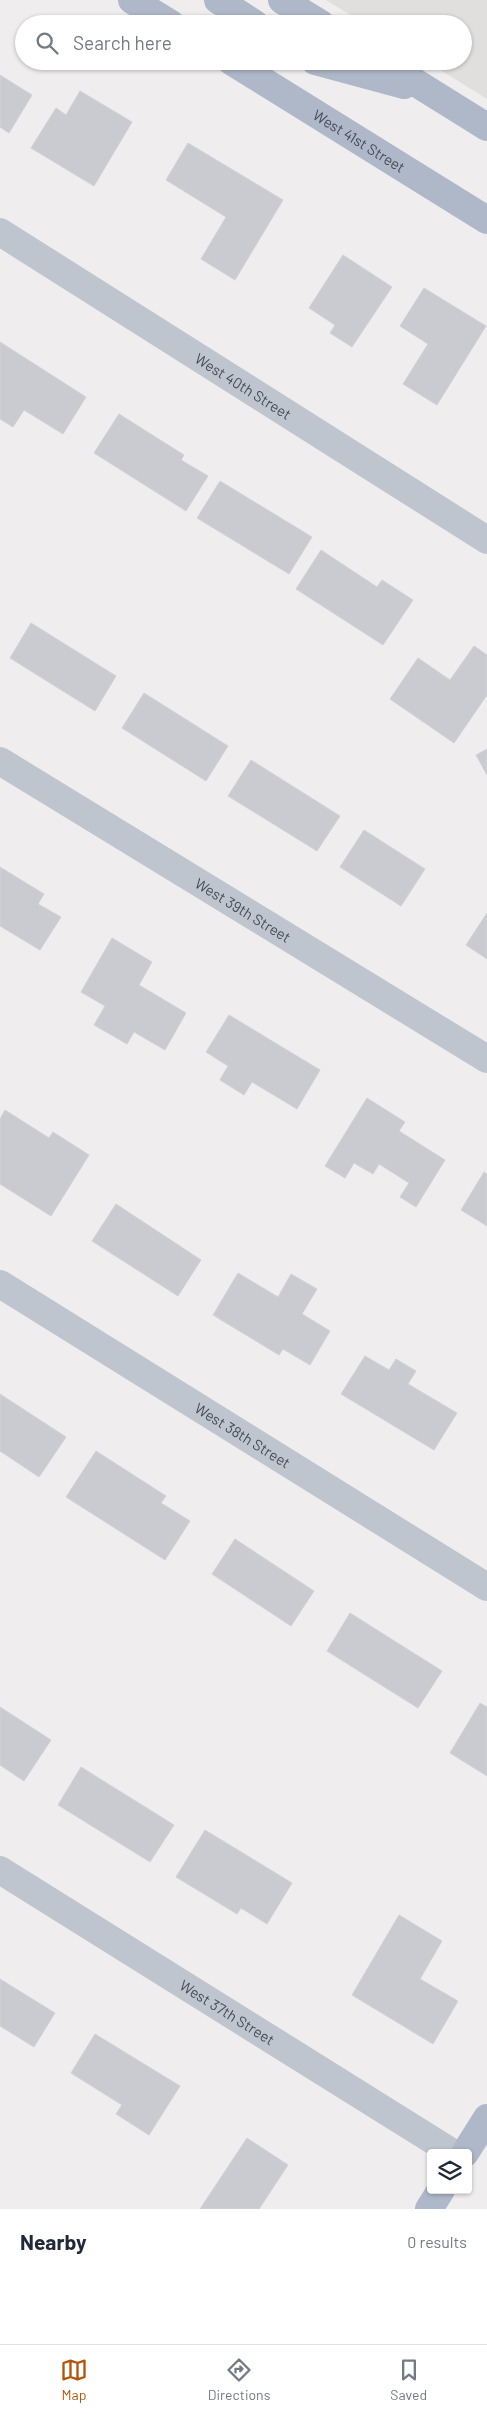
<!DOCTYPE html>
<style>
body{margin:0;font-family:Barlow,sans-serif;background:#f2f2f3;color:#1f2937}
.controls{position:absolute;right:15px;bottom:15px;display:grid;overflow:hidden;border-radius:5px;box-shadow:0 1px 4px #0004}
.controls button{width:45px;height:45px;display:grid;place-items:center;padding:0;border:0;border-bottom:1px solid #e0e1e3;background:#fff;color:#1f2937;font:25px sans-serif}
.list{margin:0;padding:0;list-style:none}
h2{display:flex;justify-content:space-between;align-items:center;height:65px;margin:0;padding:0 20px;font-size:21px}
h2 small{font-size:16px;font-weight:400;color:#747a83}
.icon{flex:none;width:28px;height:28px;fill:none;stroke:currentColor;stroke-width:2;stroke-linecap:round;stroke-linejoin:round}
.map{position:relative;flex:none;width:487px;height:2209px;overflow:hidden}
.search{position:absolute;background:#fff;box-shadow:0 1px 4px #0004;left:15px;right:15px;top:15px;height:55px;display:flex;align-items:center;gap:12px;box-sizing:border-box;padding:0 18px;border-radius:28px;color:#747a83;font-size:19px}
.sheet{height:135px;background:#fff}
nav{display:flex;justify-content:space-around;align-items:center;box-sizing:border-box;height:70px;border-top:1px solid #e0e1e3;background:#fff;font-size:14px;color:#747a83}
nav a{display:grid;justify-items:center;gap:2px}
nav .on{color:#b45309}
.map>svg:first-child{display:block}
.education{fill:#e0dfde}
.building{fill:#cacbd1;stroke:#d1d2d8}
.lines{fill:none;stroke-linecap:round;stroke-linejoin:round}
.minor{stroke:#bfc5ce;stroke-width:28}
.major{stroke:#afb8c9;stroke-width:28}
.labels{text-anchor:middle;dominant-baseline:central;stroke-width:4;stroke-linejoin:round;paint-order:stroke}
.street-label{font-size:15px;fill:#474d58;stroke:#fff}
</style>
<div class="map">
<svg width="487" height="2209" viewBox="0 0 487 2209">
<rect width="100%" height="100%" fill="#efeded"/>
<path class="education" d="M326,0h161v99l-61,-38h37v-37h-98z"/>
<g class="building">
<path d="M0,75l32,20 -23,38 -9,-6z"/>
<path d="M80,91l52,31 -38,64 -63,-38 25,-40 10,7z"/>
<path d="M188,143l95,57 -48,80 -34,-21 25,-42 -60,-37z"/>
<path d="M343,255l49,32 -40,60 -22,-14 5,-8 -26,-17z"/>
<path d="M424,288l62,38 -49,79 -34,-21 25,-40 -28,-18z"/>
<path d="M0,342l86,55 -23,37 -39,-24 -11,17 -13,-8z"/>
<path d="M119,414l65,41 -3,5 27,16 -22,35 -92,-58z"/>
<path d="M220,481l92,56 -23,37 -92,-56z"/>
<path d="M321,550l56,37 5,-7 31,20 -30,45 -87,-56z"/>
<path d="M31,623l85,53 -21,35 -85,-53z"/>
<path d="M474,646l13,9v40l-33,48 -64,-44 28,-41 32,22z"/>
<path d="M144,693l84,53 -22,35 -84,-53z"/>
<path d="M487,749v26l-11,-20z"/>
<path d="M251,760l89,56 -23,35 -89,-55z"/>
<path d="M364,830l61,39 -24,37 -61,-39z"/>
<path d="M0,867l44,27 -6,10 23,13 -21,33 -40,-24z"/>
<path d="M487,913v46l-21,-14z"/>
<path d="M112,938l40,24 -13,23 47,28 -21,37 -31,-18 -7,12 -33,-19 11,-19 -24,-14z"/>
<path d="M229,1015l91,55 -23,39 -45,-27 -8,13 -24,-15 8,-14 -22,-14z"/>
<path d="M367,1098l38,24 -6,9 46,29 -29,47 -16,-10 9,-14 -30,-19 -6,10 -19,-11 -9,15 -20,-12z"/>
<path d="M5,1110l44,28 4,-6 36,23 -38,61 -51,-32v-65z"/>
<path d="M484,1172l3,2v52l-26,-16z"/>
<path d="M116,1204l85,56 -23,36 -86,-55z"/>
<path d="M238,1273l40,24 13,-23 26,15 -15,25 28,17 -20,34 -27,-16 -4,6 -66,-40z"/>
<path d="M365,1356l24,14 7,-11 20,12 -8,13 49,29 -23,37 -93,-56z"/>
<path d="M0,1394l66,43 -27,40 -39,-26z"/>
<path d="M96,1451l70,45 -5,7 29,18 -25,39 -99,-63z"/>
<path d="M235,1539l79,52 -23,35 -79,-52z"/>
<path d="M350,1613l92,58 -24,37 -91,-57z"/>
<path d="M480,1703l7,4v69l-37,-23z"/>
<path d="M0,1707l51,33 -27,41 -24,-16z"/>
<path d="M81,1767l93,58 -24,37 -92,-57z"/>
<path d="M205,1830l87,53 -25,41 -26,-16 -4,6 -61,-37z"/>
<path d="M399,1915l43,26 -22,38 38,22 -25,43 -81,-49z"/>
<path d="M0,1979l55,34 -21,34 -34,-21z"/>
<path d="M95,2034l85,52 -31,49 -33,-21 6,-9 -51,-32z"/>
<path d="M247,2138l41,27 -29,44h-59z"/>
</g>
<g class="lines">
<g class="minor">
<path id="s1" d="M0,232l487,308"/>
<path id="s2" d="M0,761l487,298"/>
<path id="s3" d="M0,1284l487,303"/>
<path id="s4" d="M0,1870l453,283"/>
</g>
<g class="major">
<path d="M132,0l39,24"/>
<path d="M218,0l37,24"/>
<path d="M282,0l39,24"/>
<path id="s5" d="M231,61l256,159"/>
<path d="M315,61l89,24"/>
<path d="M381,61l106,66"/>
<path d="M465,2153l22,-35"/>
<path d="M429,2209l12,-19"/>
</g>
</g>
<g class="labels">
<g class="street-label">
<text stroke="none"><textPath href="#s5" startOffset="151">West 41st Street</textPath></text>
<text stroke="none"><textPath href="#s1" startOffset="288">West 40th Street</textPath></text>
<text stroke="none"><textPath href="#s2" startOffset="285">West 39th Street</textPath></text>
<text stroke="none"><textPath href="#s3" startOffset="286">West 38th Street</textPath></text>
<text stroke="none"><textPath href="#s4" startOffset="268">West 37th Street</textPath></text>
</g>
</g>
</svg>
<div class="controls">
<button><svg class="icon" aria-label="layers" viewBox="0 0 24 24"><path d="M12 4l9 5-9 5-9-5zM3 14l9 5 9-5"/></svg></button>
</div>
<div class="search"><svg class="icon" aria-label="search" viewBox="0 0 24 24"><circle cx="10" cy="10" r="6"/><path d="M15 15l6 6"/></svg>Search here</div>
</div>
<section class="sheet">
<h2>Nearby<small>0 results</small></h2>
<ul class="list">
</ul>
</section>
<nav>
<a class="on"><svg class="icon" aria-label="map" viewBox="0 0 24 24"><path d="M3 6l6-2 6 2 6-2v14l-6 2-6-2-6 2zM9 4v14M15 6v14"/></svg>Map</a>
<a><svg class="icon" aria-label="directions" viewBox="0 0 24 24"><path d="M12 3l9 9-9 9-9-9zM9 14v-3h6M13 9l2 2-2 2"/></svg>Directions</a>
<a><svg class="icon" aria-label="saved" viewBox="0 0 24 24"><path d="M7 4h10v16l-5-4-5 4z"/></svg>Saved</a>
</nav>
